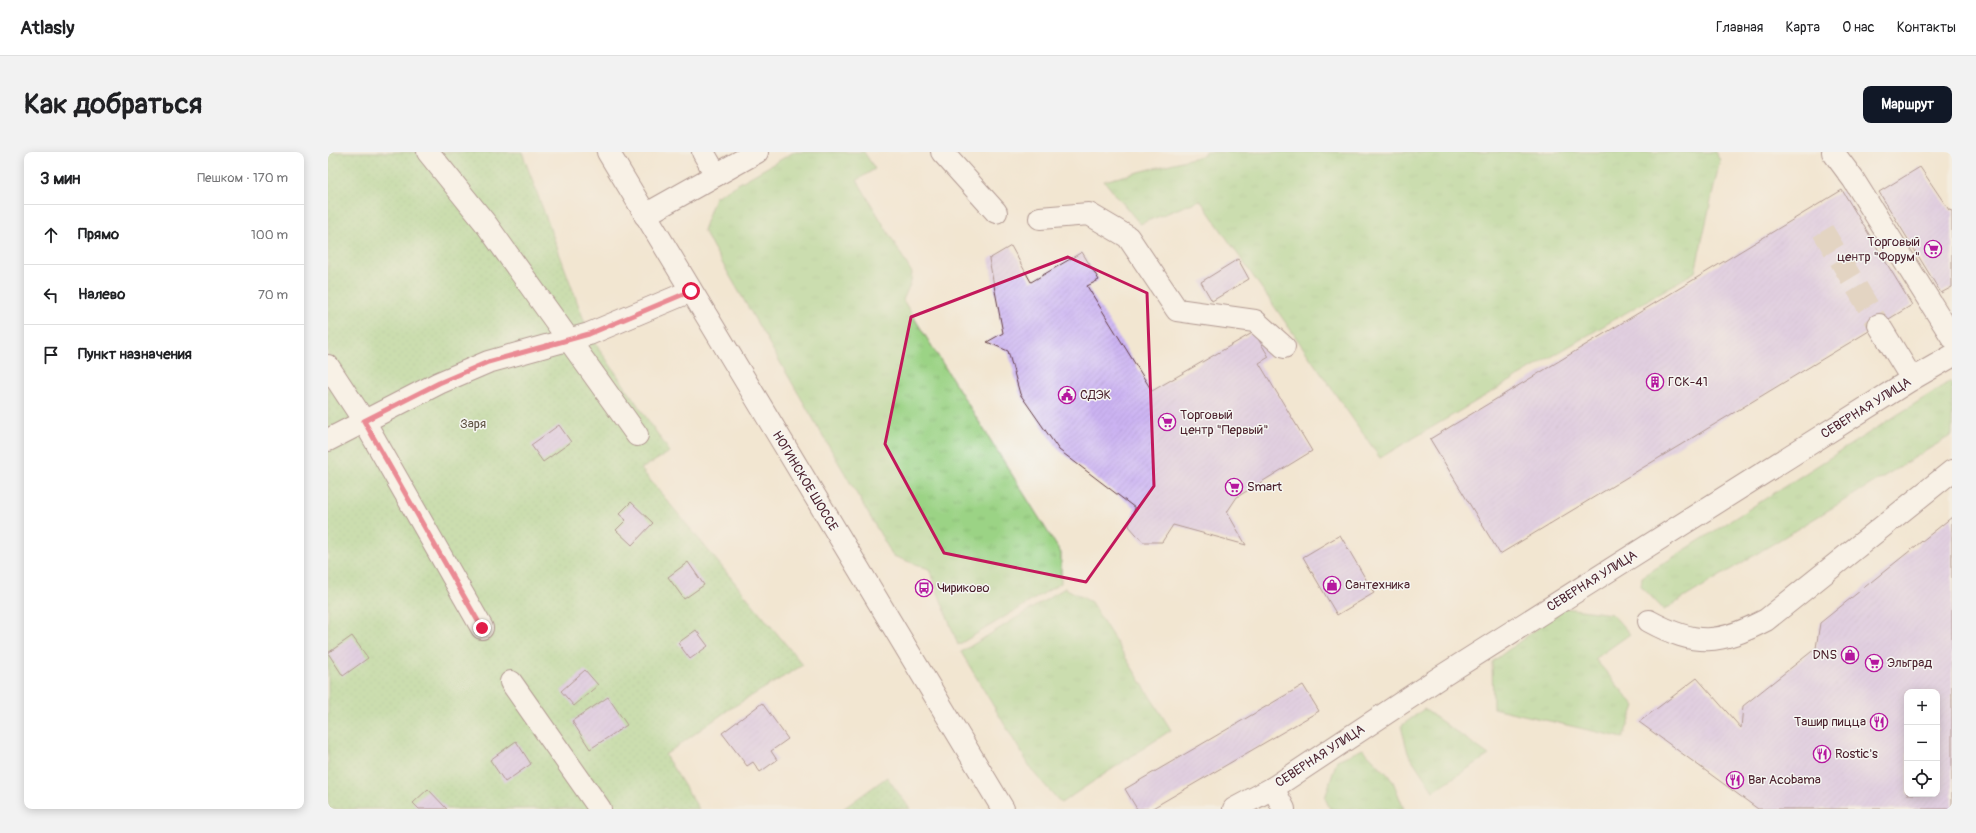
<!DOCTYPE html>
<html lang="ru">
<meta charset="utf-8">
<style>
body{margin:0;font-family:Pangolin,sans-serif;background:#f2f2f2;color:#202124}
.controls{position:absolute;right:12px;bottom:12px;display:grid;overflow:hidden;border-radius:8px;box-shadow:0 2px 10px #0003}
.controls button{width:36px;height:36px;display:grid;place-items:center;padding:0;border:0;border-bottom:1px solid #e0e0e0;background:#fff;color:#202124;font:20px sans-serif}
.stop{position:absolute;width:12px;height:12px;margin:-9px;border:3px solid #e11d48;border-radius:50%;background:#fff}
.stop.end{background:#e11d48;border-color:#fff;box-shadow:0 1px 4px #0008}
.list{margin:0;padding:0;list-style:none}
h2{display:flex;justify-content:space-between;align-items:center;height:52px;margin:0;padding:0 16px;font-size:17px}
h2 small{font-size:13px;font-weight:400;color:#757577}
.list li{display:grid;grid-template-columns:26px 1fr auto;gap:12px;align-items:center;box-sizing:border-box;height:60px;padding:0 16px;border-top:1px solid #e0e0e0}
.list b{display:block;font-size:15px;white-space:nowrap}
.list em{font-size:13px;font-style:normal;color:#757577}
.icon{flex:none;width:22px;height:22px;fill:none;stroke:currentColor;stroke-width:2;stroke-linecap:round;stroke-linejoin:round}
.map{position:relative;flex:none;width:1624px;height:657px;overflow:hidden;border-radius:8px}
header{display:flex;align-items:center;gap:24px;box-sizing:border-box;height:56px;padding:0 20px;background:#fff;border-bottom:1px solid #e0e0e0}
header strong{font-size:19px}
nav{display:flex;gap:22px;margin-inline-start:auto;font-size:14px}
.intro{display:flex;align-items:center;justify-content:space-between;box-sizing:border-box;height:96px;padding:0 24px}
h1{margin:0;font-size:28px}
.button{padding:10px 18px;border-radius:8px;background:#111827;color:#fff;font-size:14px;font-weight:700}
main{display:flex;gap:24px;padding:0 24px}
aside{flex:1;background:#fff;border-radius:8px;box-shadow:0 2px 10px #0003}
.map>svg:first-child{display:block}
.grass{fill:url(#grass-tufts);stroke:#727958}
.garden{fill:url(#garden-dots);stroke:#727958}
.building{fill:url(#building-hatch);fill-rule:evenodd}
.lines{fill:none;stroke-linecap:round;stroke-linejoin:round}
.minor-tunnel{stroke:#d0beb0;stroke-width:22;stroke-dasharray:22 11;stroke-linecap:butt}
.minor-casing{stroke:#633d44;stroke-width:24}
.major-casing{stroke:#633d44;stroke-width:24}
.highway-casing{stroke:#633d44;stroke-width:24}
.minor{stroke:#fff;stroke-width:22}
.major{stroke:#fff;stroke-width:22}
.highway{stroke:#fff;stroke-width:22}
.route{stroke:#e11d48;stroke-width:5}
.marked{fill:none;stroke:#c2185b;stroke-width:3;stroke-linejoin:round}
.labels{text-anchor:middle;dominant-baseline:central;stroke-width:3;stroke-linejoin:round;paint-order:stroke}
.poi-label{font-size:13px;fill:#4a1f2b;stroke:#f6f6f2;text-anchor:start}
.street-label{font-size:13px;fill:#4a1f2b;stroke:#f6f6f2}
.park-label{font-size:13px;fill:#625546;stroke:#f6f6f2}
</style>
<header>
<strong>Atlasly</strong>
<nav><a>Главная</a><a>Карта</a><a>О нас</a><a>Контакты</a></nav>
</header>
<div class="intro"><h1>Как добраться</h1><a class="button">Маршрут</a></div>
<main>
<aside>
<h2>3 мин<small>Пешком · 170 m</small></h2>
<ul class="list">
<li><svg class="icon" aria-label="ahead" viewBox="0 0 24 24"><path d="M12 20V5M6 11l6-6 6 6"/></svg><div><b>Прямо</b></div><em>100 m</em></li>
<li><svg class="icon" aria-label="left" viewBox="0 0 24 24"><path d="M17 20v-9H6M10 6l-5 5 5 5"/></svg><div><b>Налево</b></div><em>70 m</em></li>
<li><svg class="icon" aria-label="arrive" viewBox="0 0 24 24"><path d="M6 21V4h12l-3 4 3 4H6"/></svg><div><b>Пункт назначения</b></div></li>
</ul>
</aside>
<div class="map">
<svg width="1624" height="657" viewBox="0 0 1624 657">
<defs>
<pattern id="grass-tufts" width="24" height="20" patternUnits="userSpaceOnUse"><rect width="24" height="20" fill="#9bd385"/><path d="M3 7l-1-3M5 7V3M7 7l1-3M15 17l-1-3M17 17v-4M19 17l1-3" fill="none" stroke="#87b573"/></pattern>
<pattern id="garden-dots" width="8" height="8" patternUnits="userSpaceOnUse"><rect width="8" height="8" fill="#9bd385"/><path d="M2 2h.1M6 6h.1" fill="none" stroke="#87b573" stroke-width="1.8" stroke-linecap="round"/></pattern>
<pattern id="building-hatch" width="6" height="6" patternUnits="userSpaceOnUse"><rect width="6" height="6" fill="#ccb4f3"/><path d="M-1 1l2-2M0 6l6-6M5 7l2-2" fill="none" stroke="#b19ad0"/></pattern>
</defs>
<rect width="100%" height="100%" fill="#f6f6f2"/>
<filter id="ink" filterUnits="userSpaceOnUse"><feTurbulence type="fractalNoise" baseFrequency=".025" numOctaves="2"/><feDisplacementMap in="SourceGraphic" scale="8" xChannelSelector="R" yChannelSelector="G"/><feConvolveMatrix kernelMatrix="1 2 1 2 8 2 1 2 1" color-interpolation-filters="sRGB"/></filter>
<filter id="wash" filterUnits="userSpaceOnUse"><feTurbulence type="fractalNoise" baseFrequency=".012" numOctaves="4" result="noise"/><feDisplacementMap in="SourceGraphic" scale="16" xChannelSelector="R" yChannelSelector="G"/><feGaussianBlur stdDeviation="0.9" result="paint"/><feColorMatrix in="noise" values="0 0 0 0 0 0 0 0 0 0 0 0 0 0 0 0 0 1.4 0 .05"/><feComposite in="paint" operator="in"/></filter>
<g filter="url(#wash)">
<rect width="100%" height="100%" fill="#f2e6d1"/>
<g class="grass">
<path d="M466,0h70l11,17 -18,11 55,93 -1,9 -8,18 158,253v30l-103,62 -29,-76 -36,-13 -190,-326 12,-33z"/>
<path d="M876,0h511l5,8 -25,112 -315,186 -180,-258 -60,24 -36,-43 101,-26z"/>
<path d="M1621,230h3v53l-288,175 -23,-24 1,-9z"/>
<path d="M737,436l26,14 80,128 -110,73 -28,-31 -72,-120z"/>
<path d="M1237,456l47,6 18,20 -35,25 40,47 -12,32 -130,-30 -1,-46z"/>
<path d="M1096,557l65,46 -56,36 -25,-38 -7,-27z"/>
<path d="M1035,597l29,30 12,30h-74l-5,-11 12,-38z"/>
</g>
<g class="garden">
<path d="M0,0h194l67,182 81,118 -29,17 162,196 -75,45 -63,45 34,54h-371z"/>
<path d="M559,625l23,32h-67z"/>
</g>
<g id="blocks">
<g class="building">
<path d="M1592,15l29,43 3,1v76l-11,6 -62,-101z"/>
<path d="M1514,38l70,115 -412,249 -70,-115z"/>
<path d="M683,94l20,36 51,-30 17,28 -12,6 65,105 102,-59 15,25 -10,6 53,88 -75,46 -10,15 19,33 -73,-20 -11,17h-19l-14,-16 6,-18 -76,-58 -39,-56 -12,-43 -21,-9 16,-9 -14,-74z"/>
<path d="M910,107l11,20 -37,22 -11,-19z"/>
<path d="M231,273l12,17 -28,20 -12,-17z"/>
<path d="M303,350l22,21 -21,22 -16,-15 10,-10 -7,-6z"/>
<path d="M1624,365v292h-194l-119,-87 58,-44 44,50 2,-22 73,-58 4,-25zM1579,540h30v102h-30z"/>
<path d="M1012,383l34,58 -37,22 -34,-58z"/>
<path d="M360,410l16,23 -20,14 -16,-22z"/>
<path d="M368,478l12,16 -18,13 -12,-16z"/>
<path d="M24,484l16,22 -25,18 -15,-23z"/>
<path d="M257,518l13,15 -24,21 -13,-15z"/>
<path d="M975,533l16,26 -168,98h-14l-12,-20z"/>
<path d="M280,545l19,28 -37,24 -18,-28z"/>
<path d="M434,551l26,36 -17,12 6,9 -17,12 -7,-10 -6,4 -25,-33z"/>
<path d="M188,589l15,23 -26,18 -15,-22z"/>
<path d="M100,637l19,20h-28l-6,-6z"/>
</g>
</g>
</g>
<g filter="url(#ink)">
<use href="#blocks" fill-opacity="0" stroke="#633d44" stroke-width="1"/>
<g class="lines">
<path class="minor-tunnel" d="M1495,79l56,94"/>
<defs>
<g id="minor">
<path d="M100,0l58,72 151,211"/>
<path d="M375,0l13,23"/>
<path d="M614,0l54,60"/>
<path d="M1505,0l20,27 99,158"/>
<path d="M317,63l112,-63"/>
<path d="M712,66l49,-4 39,23 49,73 78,11 29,26"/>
<path d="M1551,173l33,54"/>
<path d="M0,214l36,55 118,207"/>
<path d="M0,288l111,-57 49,-21 101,-28 102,-43"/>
<path d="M1321,469c48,26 70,23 117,-1l186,-149"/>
<path d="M183,530l89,127"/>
<path d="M945,636l11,21"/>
</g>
<path id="major" d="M906,657l39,-21 166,-110 473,-299 40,-23"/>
<path id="highway" d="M280,0l395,657"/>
</defs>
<use href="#minor" class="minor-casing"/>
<use href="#major" class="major-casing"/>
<use href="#highway" class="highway-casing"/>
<use href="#minor" class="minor"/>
<use href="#major" class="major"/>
<use href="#highway" class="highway"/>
</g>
</g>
<g class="lines" filter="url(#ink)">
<path class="route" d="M154,476l-118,-207 75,-38 49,-21 101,-28 102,-43"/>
</g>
<path d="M0 0H1624V657H0ZM740,105l79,36 7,193 -68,96 -142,-29 -59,-109 26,-127z" fill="#f2e6d1" fill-opacity=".55" fill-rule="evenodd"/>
<path class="marked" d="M740,105l79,36 7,193 -68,96 -142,-29 -59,-109 26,-127z"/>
<defs>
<symbol id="supermarket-ring" viewBox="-11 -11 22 22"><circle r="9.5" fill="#f6f6f2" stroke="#b5179e" stroke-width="1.5"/><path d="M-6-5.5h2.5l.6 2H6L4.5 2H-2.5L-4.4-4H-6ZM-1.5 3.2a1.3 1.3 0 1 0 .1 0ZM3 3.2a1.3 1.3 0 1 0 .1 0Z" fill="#b5179e"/></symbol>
<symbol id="building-ring" viewBox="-11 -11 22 22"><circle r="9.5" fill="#f6f6f2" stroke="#b5179e" stroke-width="1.5"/><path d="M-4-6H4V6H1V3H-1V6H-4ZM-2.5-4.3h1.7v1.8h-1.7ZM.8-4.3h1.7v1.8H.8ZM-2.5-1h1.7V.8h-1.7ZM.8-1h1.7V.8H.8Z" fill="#b5179e"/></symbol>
<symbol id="civic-ring" viewBox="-11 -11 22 22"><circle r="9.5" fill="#f6f6f2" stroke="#b5179e" stroke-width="1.5"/><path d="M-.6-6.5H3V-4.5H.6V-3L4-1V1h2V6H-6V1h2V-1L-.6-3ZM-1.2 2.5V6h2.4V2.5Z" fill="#b5179e"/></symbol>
<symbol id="shop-ring" viewBox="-11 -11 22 22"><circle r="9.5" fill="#f6f6f2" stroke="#b5179e" stroke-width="1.5"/><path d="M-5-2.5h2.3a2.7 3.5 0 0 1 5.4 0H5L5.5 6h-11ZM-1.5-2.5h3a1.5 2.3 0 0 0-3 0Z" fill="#b5179e"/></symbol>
<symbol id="bus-ring" viewBox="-11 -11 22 22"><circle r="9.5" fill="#f6f6f2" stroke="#b5179e" stroke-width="1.5"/><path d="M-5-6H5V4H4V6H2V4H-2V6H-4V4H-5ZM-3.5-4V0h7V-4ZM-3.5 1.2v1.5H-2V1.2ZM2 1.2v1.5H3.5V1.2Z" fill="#b5179e"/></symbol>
<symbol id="restaurant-ring" viewBox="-11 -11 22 22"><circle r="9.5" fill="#f6f6f2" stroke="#b5179e" stroke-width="1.5"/><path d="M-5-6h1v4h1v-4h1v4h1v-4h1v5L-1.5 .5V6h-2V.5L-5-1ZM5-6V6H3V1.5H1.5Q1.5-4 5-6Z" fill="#b5179e"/></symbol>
</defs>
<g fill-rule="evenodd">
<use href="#supermarket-ring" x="1595" y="87" width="20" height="20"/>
<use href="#building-ring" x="1317" y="220" width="20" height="20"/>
<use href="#civic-ring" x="729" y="233" width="20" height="20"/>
<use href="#supermarket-ring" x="829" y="260" width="20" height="20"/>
<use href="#supermarket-ring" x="896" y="325" width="20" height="20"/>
<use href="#shop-ring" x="994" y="423" width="20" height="20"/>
<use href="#bus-ring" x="586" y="426" width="20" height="20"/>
<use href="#shop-ring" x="1512" y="493" width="20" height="20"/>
<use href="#supermarket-ring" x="1536" y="501" width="20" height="20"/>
<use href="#restaurant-ring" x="1541" y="560" width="20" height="20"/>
<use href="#restaurant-ring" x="1484" y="592" width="20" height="20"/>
<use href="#restaurant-ring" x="1397" y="618" width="20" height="20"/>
</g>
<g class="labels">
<g class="poi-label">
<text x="1592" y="90" text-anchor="end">Торговый<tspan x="1592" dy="15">центр "Форум"</tspan></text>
<text x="1340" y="230">ГСК-41</text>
<text x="752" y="243">СДЭК</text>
<text x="852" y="263">Торговый<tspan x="852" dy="15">центр "Первый"</tspan></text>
<text x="919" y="335">Smart</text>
<text x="1017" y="433">Сантехника</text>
<text x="609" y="436">Чириково</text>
<text x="1509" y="503" text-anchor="end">DNS</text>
<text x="1559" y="511">Эльград</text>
<text x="1538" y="570" text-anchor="end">Ташир пицца</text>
<text x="1507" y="602">Rostic's</text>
<text x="1420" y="628">Bar Acobama</text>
</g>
<g class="street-label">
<text transform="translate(1538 256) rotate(-32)">СЕВЕРНАЯ УЛИЦА</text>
<text transform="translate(477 329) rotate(59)">НОГИНСКОЕ ШОССЕ</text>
<text transform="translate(1264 429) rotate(-32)">СЕВЕРНАЯ УЛИЦА</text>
<text transform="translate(992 604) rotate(-33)">СЕВЕРНАЯ УЛИЦА</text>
</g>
<g class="park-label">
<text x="145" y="272">Заря</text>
</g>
</g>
</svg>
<div class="controls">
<button>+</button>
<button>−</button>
<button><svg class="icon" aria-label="locate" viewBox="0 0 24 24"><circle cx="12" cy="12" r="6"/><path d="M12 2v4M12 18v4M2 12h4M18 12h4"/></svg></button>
</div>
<div class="stop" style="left:363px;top:139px"></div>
<div class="stop end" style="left:154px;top:476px"></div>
</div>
</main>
